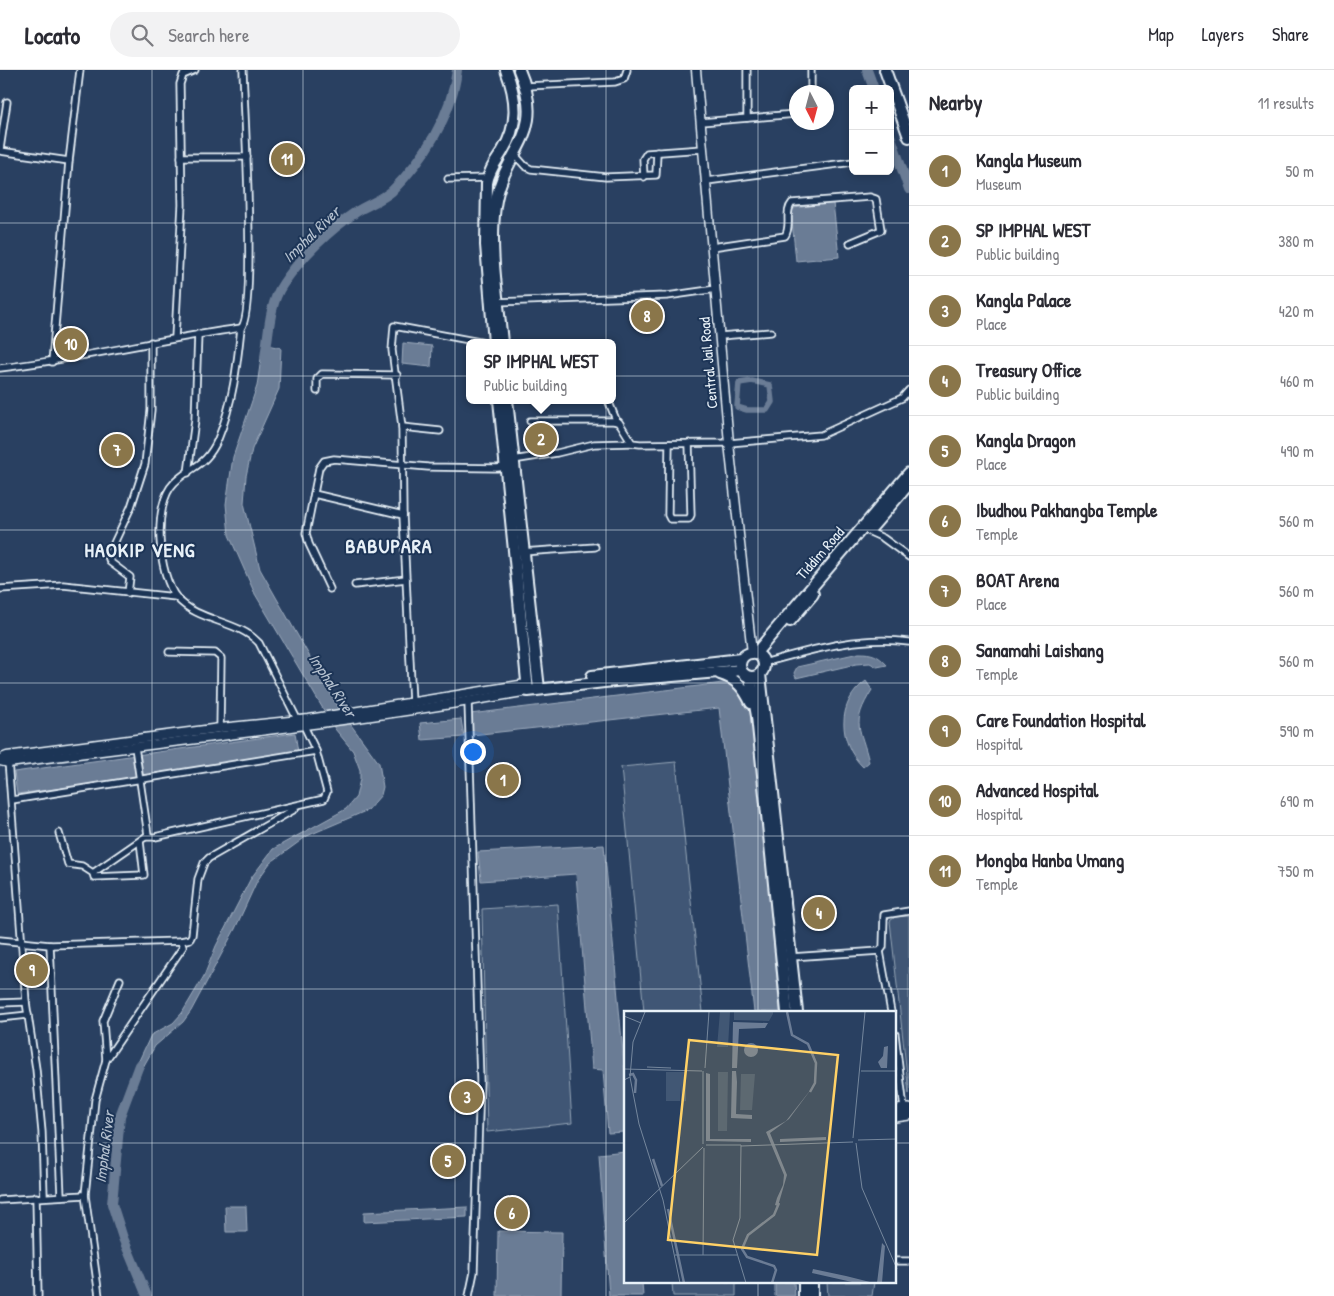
<!DOCTYPE html>
<meta charset="utf-8">
<style>
body{margin:0;font-family:"Patrick Hand",sans-serif;background:#f2f2f3;color:#2b2b33}
.controls{position:absolute;right:15px;top:15px;display:grid;overflow:hidden;border-radius:8px;box-shadow:0 2px 8px #0003}
.controls button{width:45px;height:45px;display:grid;place-items:center;padding:0;border:0;border-bottom:1px solid #e1e1e2;background:#fff;color:#2b2b33;font:25px sans-serif}
.compass{position:absolute;left:789px;top:15px;width:45px;height:45px;border-radius:50%;background:#fff;box-shadow:0 2px 8px #0003;rotate:174deg}
.you{position:absolute;left:472px;top:681px;width:18px;height:18px;margin:-12px;border:4px solid #fff;border-radius:50%;background:#1a73e8;box-shadow:0 0 0 8px #1a73e833}
.badge{display:grid;place-items:center;width:32px;height:32px;border-radius:50%;background:#8a764a;color:#fff;font-size:16px;font-weight:700}
.pin{position:absolute;translate:-50% -50%;border:2px solid #fff;box-shadow:0 1px 5px #0006}
.popup{position:absolute;left:466px;top:269px;width:150px;height:65px;box-sizing:border-box;display:grid;place-content:center;border-radius:8px;background:#fff;filter:drop-shadow(0 1px 4px #0005);font-size:16px;white-space:nowrap;color:#7c7c81}
.popup b{font-size:19px;color:#2b2b33}
.popup::after{content:'';position:absolute;left:50%;top:100%;margin-left:-10px;border:10px solid transparent;border-top-color:#fff}
.list{margin:0;padding:0;list-style:none}
h2{display:flex;justify-content:space-between;align-items:center;height:65px;margin:0;padding:0 20px;font-size:21px}
h2 small{font-size:16px;font-weight:400;color:#7c7c81}
.list li{display:grid;grid-template-columns:32px 1fr auto;gap:15px;align-items:center;box-sizing:border-box;height:70px;padding:0 20px;border-top:1px solid #e1e1e2}
.list b{display:block;font-size:19px;white-space:nowrap}
.list p{margin:0;font-size:16px;white-space:nowrap;color:#7c7c81}
.list em{font-size:16px;font-style:normal;color:#7c7c81}
.icon{flex:none;width:28px;height:28px;fill:none;stroke:currentColor;stroke-width:2;stroke-linecap:round;stroke-linejoin:round}
.map{position:relative;flex:none;width:909px;height:1226px;overflow:hidden}
header{display:flex;align-items:center;gap:30px;box-sizing:border-box;height:70px;padding:0 25px;background:#fff;border-bottom:1px solid #e1e1e2}
header strong{font-size:24px}
nav{display:flex;gap:28px;margin-inline-start:auto;font-size:18px}
.search{width:350px;height:45px;background:#f2f2f3;display:flex;align-items:center;gap:12px;box-sizing:border-box;padding:0 18px;border-radius:28px;color:#7c7c81;font-size:19px}
main{display:flex}
aside{flex:1;background:#fff}
.map>svg:first-child{display:block}
.green{fill:#415774;stroke:#94a4b6}
.water{fill:#6b7c95;stroke:#9dabbd}
.lines{fill:none;stroke-linecap:round;stroke-linejoin:round}
.canal{stroke:#6b7c95;stroke-width:5.5}
.river{stroke:#6b7c95;stroke-width:10}
.minor-casing{stroke:#e8f1f8;stroke-width:9}
.tertiary-casing{stroke:#e8f1f8;stroke-width:11}
.primary-casing{stroke:#e8f1f8;stroke-width:12}
.trunk-casing{stroke:#e8f1f8;stroke-width:14}
.minor{stroke:#1d3557;stroke-width:5.5}
.tertiary{stroke:#1d3557;stroke-width:8}
.primary{stroke:#1d3557;stroke-width:9}
.trunk{stroke:#1d3557;stroke-width:10}
.grid{fill:none;stroke:#e8f1f8;stroke-width:1;stroke-opacity:0.55}
.labels{text-anchor:middle;dominant-baseline:central;stroke-width:4;stroke-linejoin:round;paint-order:stroke}
.street-label{font-size:15px;fill:#e8f1f8;stroke:#1d3557}
.water-label{font-size:16px;font-style:italic;fill:#b6c2d0;stroke:#1d3557}
.district-label{font-size:20px;font-weight:bold;letter-spacing:1px;fill:#e8f1f8;stroke:#1d3557}
.inset-river{fill:none;stroke:#6b7c95;stroke-width:2.5}
.inset-road{fill:none;stroke:#75879d;stroke-width:1}
.view{fill:#ffd166;fill-opacity:0.15;stroke:#ffd166;stroke-width:2.5}
.inset-edge{fill:none;stroke:#e8f1f8;stroke-width:2.5}
</style>
<header>
<strong>Locato</strong>
<div class="search"><svg class="icon" aria-label="search" viewBox="0 0 24 24"><circle cx="10" cy="10" r="6"/><path d="M15 15l6 6"/></svg>Search here</div>
<nav><a>Map</a><a>Layers</a><a>Share</a></nav>
</header>
<main>
<div class="map">
<svg width="909" height="1226" viewBox="0 0 909 1226">
<rect width="100%" height="100%" fill="#294061"/>
<filter id="ink" filterUnits="userSpaceOnUse"><feTurbulence type="fractalNoise" baseFrequency=".02" numOctaves="2"/><feDisplacementMap in="SourceGraphic" scale="10" xChannelSelector="R" yChannelSelector="G"/><feConvolveMatrix kernelMatrix="1 2 1 2 8 2 1 2 1" color-interpolation-filters="sRGB"/></filter>
<g filter="url(#ink)">
<g class="green">
<path d="M676,692l27,250h-59l-23,-245z"/>
<path d="M558,834l14,219 -85,9 -5,-223z"/>
<path d="M909,846v178l-19,-173 5,-4z"/>
<path d="M672,1212h64v14h-63z"/>
<path d="M827,1212h47l-2,14h-44z"/>
</g>
<g class="water">
<path d="M833,133l6,54 -43,4 -5,-50 3,-3z"/>
<path d="M403,273l29,3 -1,21 -29,-3z"/>
<path d="M263,274l18,4 -2,41 -27,60 -6,27 -2,27 16,66 80,141 39,53 4,24 -2,8 -13,15 -61,26 -37,27 -13,18 -22,48 -44,82 -8,11 -28,24 -21,37 2,-16 15,-32 22,-12 9,-10 22,-37 12,-30 35,-68 22,-29 73,-40 10,-12 4,-18v-9l-7,-19 -18,-22 -80,-135 -26,-59 -3,-31 7,-47 24,-71z"/>
<path d="M859,583c13,0 19,2 28,12l-10,2 -7,-4 -14,1 -60,14 -2,-5 3,-6z"/>
<path d="M866,611l6,9c-22,35 -11,37 -3,72l-6,5c-25,-24 -27,-65 3,-86z"/>
<path d="M731,612l11,8 10,20 28,302h-26l-35,-304 -247,27 -2,-21z"/>
<path d="M461,649l3,18 -42,3 -2,-17z"/>
<path d="M295,663l3,19 -153,25 -128,17 -3,-22z"/>
<path d="M604,775l21,229v58l-17,1 -5,-63 -11,-1 -16,-195 -95,7 -3,-29z"/>
<path d="M625,1081v131h17l1,14h-34l-10,-142z"/>
<path d="M225,1136h21l1,26h-21z"/>
<path d="M467,1137v10l-103,5v-10z"/>
<path d="M498,1161l64,1 -1,64h-64z"/>
<path d="M775,1212h19l1,14h-20z"/>
</g>
<g class="lines">
<path class="canal" d="M752,311l18,4 2,17 -5,8h-20l-10,-3 2,-24z"/>
<g class="river">
<path d="M867,0l7,19"/>
<path d="M890,65l19,54"/>
<path d="M265,287c4,-24 4,-53 18,-73 18,-27 46,-54 73,-72 11,-7 26,-12 36,-21 32,-32 60,-76 65,-121"/>
<path d="M139,995l-19,51 -8,88 11,34 24,58"/>
</g>
<defs>
<g id="minor">
<path d="M811,0v22"/>
<path d="M526,16l89,-4 9,-3 3,-9"/>
<path d="M747,48v-48"/>
<path d="M701,52l95,-8"/>
<path d="M0,79l7,-47"/>
<path d="M0,81l69,10"/>
<path d="M516,86l9,10 6,3 75,8 50,-2 1,-23"/>
<path d="M181,87h66"/>
<path d="M644,107l-1,-18 4,-6 56,-4"/>
<path d="M448,109l40,-1"/>
<path d="M707,111l146,-19"/>
<path d="M712,177l73,-11c7,-10 -1,-24 7,-33l78,-6 6,2 5,31 -31,13"/>
<path d="M496,232l171,-6 49,-7"/>
<path d="M241,258c-4,38 -8,75 -23,111 -12,28 -26,26 -44,44 -22,22 -16,92 3,115 21,24 61,22 82,45l39,78 6,5 12,25"/>
<path d="M720,266l51,-4"/>
<path d="M175,268l7,-133 -2,-121 3,-9 12,-5"/>
<path d="M52,292l17,-201 11,-91"/>
<path d="M0,298c81,-9 160,-29 241,-40 16,-14 3,-224 2,-258"/>
<path d="M317,321v-12l5,-5 75,1"/>
<path d="M608,330l9,22"/>
<path d="M530,351h83l6,1 13,21 8,1 89,-1 92,-8 81,-37 7,-8"/>
<path d="M402,357l38,4"/>
<path d="M669,374l-1,71 2,4h19l2,-4 -2,-72"/>
<path d="M188,403l7,-53 3,-86"/>
<path d="M314,424l89,21"/>
<path d="M861,458l22,10 26,19"/>
<path d="M522,482l73,-5"/>
<path d="M355,515l51,-6"/>
<path d="M0,519l63,-4 113,12"/>
<path d="M330,519l-21,-45 -3,-11 13,-65 5,-7 10,-2 94,8 69,1 9,-1 7,-7 44,-7 37,-9 38,-1"/>
<path d="M128,523l2,-16 -20,-15 -2,-6 23,-49 14,-43 6,-54v-68"/>
<path d="M169,582l46,1 6,5 -1,70"/>
<path d="M763,593c48,-13 96,-28 146,-21"/>
<path d="M468,632l12,379 -6,191 -5,24"/>
<path d="M412,633l-9,-188 -1,-88 -10,-77 2,-24 91,17"/>
<path d="M135,677l13,88 -55,38 1,4 50,-2 -4,-34"/>
<path d="M8,690l18,242 10,67 6,63 2,64"/>
<path d="M12,730l304,-49 11,41 -3,7 -169,38h-8"/>
<path d="M59,763l9,31 14,2 11,7"/>
<path d="M0,870l50,5 131,-4 2,6 -77,113 -11,40 -10,95"/>
<path d="M181,871l9,-2 2,-4 6,-56 6,-16 5,-5 86,-49"/>
<path d="M50,875l11,251"/>
<path d="M880,881l11,61"/>
<path d="M791,887l89,-6 3,-4 1,-32 25,-4"/>
<path d="M0,933l26,-1"/>
<path d="M0,948l28,-3"/>
<path d="M895,964l9,75"/>
<path d="M106,990l-3,-39 17,-41"/>
<path d="M36,1127l2,99"/>
<path d="M0,1130l85,-5 14,101"/>
<path d="M895,1191h14"/>
</g>
<g id="tertiary">
<path d="M696,0l33,373 23,210"/>
<path d="M0,689l7,-3 213,-28 89,-9 217,-35"/>
<path d="M0,691l9,2c173,-23 346,-41 519,-72"/>
</g>
<g id="primary">
<path d="M895,1040l14,-1"/>
<path d="M895,1047l14,-2"/>
</g>
<g id="trunk">
<path d="M885,0l24,67"/>
<path d="M494,273l-8,-98 1,-62c2,-13 9,-21 15,-31 17,-27 15,-53 4,-82"/>
<path d="M502,273c-4,-45 -13,-93 -7,-137 8,-58 53,-68 24,-136"/>
<path d="M499,330l29,291 76,-9 137,-12"/>
<path d="M507,330l32,289"/>
<path d="M872,457l37,-43"/>
<path d="M790,551l23,-27"/>
<circle cx="752" cy="595" r="12"/>
<path d="M755,584l154,-181"/>
<path d="M720,604c17,5 24,14 31,29"/>
<path d="M760,604l37,338"/>
<path d="M592,606l149,-17"/>
<path d="M750,607l7,39 30,296"/>
<path d="M804,1212v14"/>
<path d="M812,1212v14"/>
</g>
</defs>
<use href="#minor" class="minor-casing"/>
<use href="#tertiary" class="tertiary-casing"/>
<use href="#primary" class="primary-casing"/>
<use href="#trunk" class="trunk-casing"/>
<use href="#minor" class="minor"/>
<use href="#tertiary" class="tertiary"/>
<use href="#primary" class="primary"/>
<use href="#trunk" class="trunk"/>
</g>
</g>
<path class="grid" d="M152,0v1226M303,0v1226M455,0v1226M606,0v1226M758,0v942M0,153h909M0,306h909M0,460h909M0,613h909M0,766h909M0,919h909M0,1073h625M895,1073h14M758,1212v14"/>
<g class="labels">
<g class="street-label">
<text transform="translate(708 293) rotate(-95)">Central Jail Road</text>
<text transform="translate(820 483) rotate(-49)">Tiddim Road</text>
</g>
<g class="water-label">
<text transform="translate(311 164) rotate(-44)">Imphal River</text>
<text transform="translate(333 615) rotate(57)">Imphal River</text>
<text transform="translate(104 1077) rotate(-83)">Imphal River</text>
</g>
<g class="district-label">
<text x="389" y="475">BABUPARA</text>
<text x="140" y="479">HAOKIP VENG</text>
</g>
</g>
<g transform="translate(624 941)">
<rect width="272" height="272" fill="#294061"/>
<path d="M96,1h10l-2,35h-11zM110,1h39v2l-4,7 -35,-1zM42,61h20v29l-5,1v-17l-1,16h-14zM94,61h10l-1,59h-9zM117,63h14l-3,36h-12z" fill="#415774"/>
<path d="M109,11l35,1 -3,5 -26,1 -2,39h-5zM120 39a7 7 0 1 1 14 0a7 7 0 1 1-14 0ZM264,35l-1,22h-6l-3,-6 5,-6 1,-9zM108,60h4l1,11 -1,32 16,1v4l-21,-1zM82,62l4,1v65h41v3l-45,-1zM188,77l-23,31 -19,14 17,42 -9,31 -3,-1 2,-7 6,-13 1,-10 -18,-43 20,-11zM202,126v3l-46,2v-3zM258,232l3,3 -3,37h-5zM189,258l33,7 28,7 -22,-1 -40,-9z" fill="#6b7c95"/>
<path class="inset-river" d="M163,1l5,23 16,9 8,19 -1,20 -5,9M5,64l4,-1 3,6 -1,13M29,148l9,27M44,198l16,74M148,272l4,-13 -2,-4 -27,-9 -5,-8 6,-14 26,-20 5,-12"/>
<path class="inset-road" d="M0,5l17,7M23,56l24,1M81,57l4,-56M0,58l78,2M79,60v73M237,60h36M6,66l3,-35 12,-30M0,69l6,-3 9,47 24,76 17,83M229,127l12,-126M234,129l39,-1M232,132l6,45 35,81M82,134h35l-1,73 -7,22 13,43M117,135l112,-4M0,212l79,-76M51,244h62M79,244l1,-107"/>
<path class="view" d="M65,29l149,15 -21,200 -149,-15z"/>
<rect width="272" height="272" class="inset-edge"/>
</g>
</svg>
<div class="controls">
<button>+</button>
<button>−</button>
</div>
<svg class="compass" viewBox="-18 -18 36 36"><path d="M0-13l5 13h-10z" fill="#e53935"/><path d="M0 13l5-13h-10z" fill="#7c7c81"/></svg>
<div class="you"></div>
<div class="pin badge" style="left:503px;top:710px">1</div>
<div class="pin badge" style="left:541px;top:369px">2</div>
<div class="popup"><b>SP IMPHAL WEST</b>Public building</div>
<div class="pin badge" style="left:467px;top:1027px">3</div>
<div class="pin badge" style="left:819px;top:843px">4</div>
<div class="pin badge" style="left:448px;top:1091px">5</div>
<div class="pin badge" style="left:512px;top:1143px">6</div>
<div class="pin badge" style="left:117px;top:380px">7</div>
<div class="pin badge" style="left:647px;top:246px">8</div>
<div class="pin badge" style="left:32px;top:900px">9</div>
<div class="pin badge" style="left:71px;top:274px">10</div>
<div class="pin badge" style="left:287px;top:89px">11</div>
</div>
<aside>
<h2>Nearby<small>11 results</small></h2>
<ul class="list">
<li><span class="badge">1</span><div><b>Kangla Museum</b><p>Museum</p></div><em>50 m</em></li>
<li><span class="badge">2</span><div><b>SP IMPHAL WEST</b><p>Public building</p></div><em>380 m</em></li>
<li><span class="badge">3</span><div><b>Kangla Palace</b><p>Place</p></div><em>420 m</em></li>
<li><span class="badge">4</span><div><b>Treasury Office</b><p>Public building</p></div><em>460 m</em></li>
<li><span class="badge">5</span><div><b>Kangla Dragon</b><p>Place</p></div><em>490 m</em></li>
<li><span class="badge">6</span><div><b>Ibudhou Pakhangba Temple</b><p>Temple</p></div><em>560 m</em></li>
<li><span class="badge">7</span><div><b>BOAT Arena</b><p>Place</p></div><em>560 m</em></li>
<li><span class="badge">8</span><div><b>Sanamahi Laishang</b><p>Temple</p></div><em>560 m</em></li>
<li><span class="badge">9</span><div><b>Care Foundation Hospital</b><p>Hospital</p></div><em>590 m</em></li>
<li><span class="badge">10</span><div><b>Advanced Hospital</b><p>Hospital</p></div><em>690 m</em></li>
<li><span class="badge">11</span><div><b>Mongba Hanba Umang</b><p>Temple</p></div><em>750 m</em></li>
</ul>
</aside>
</main>
